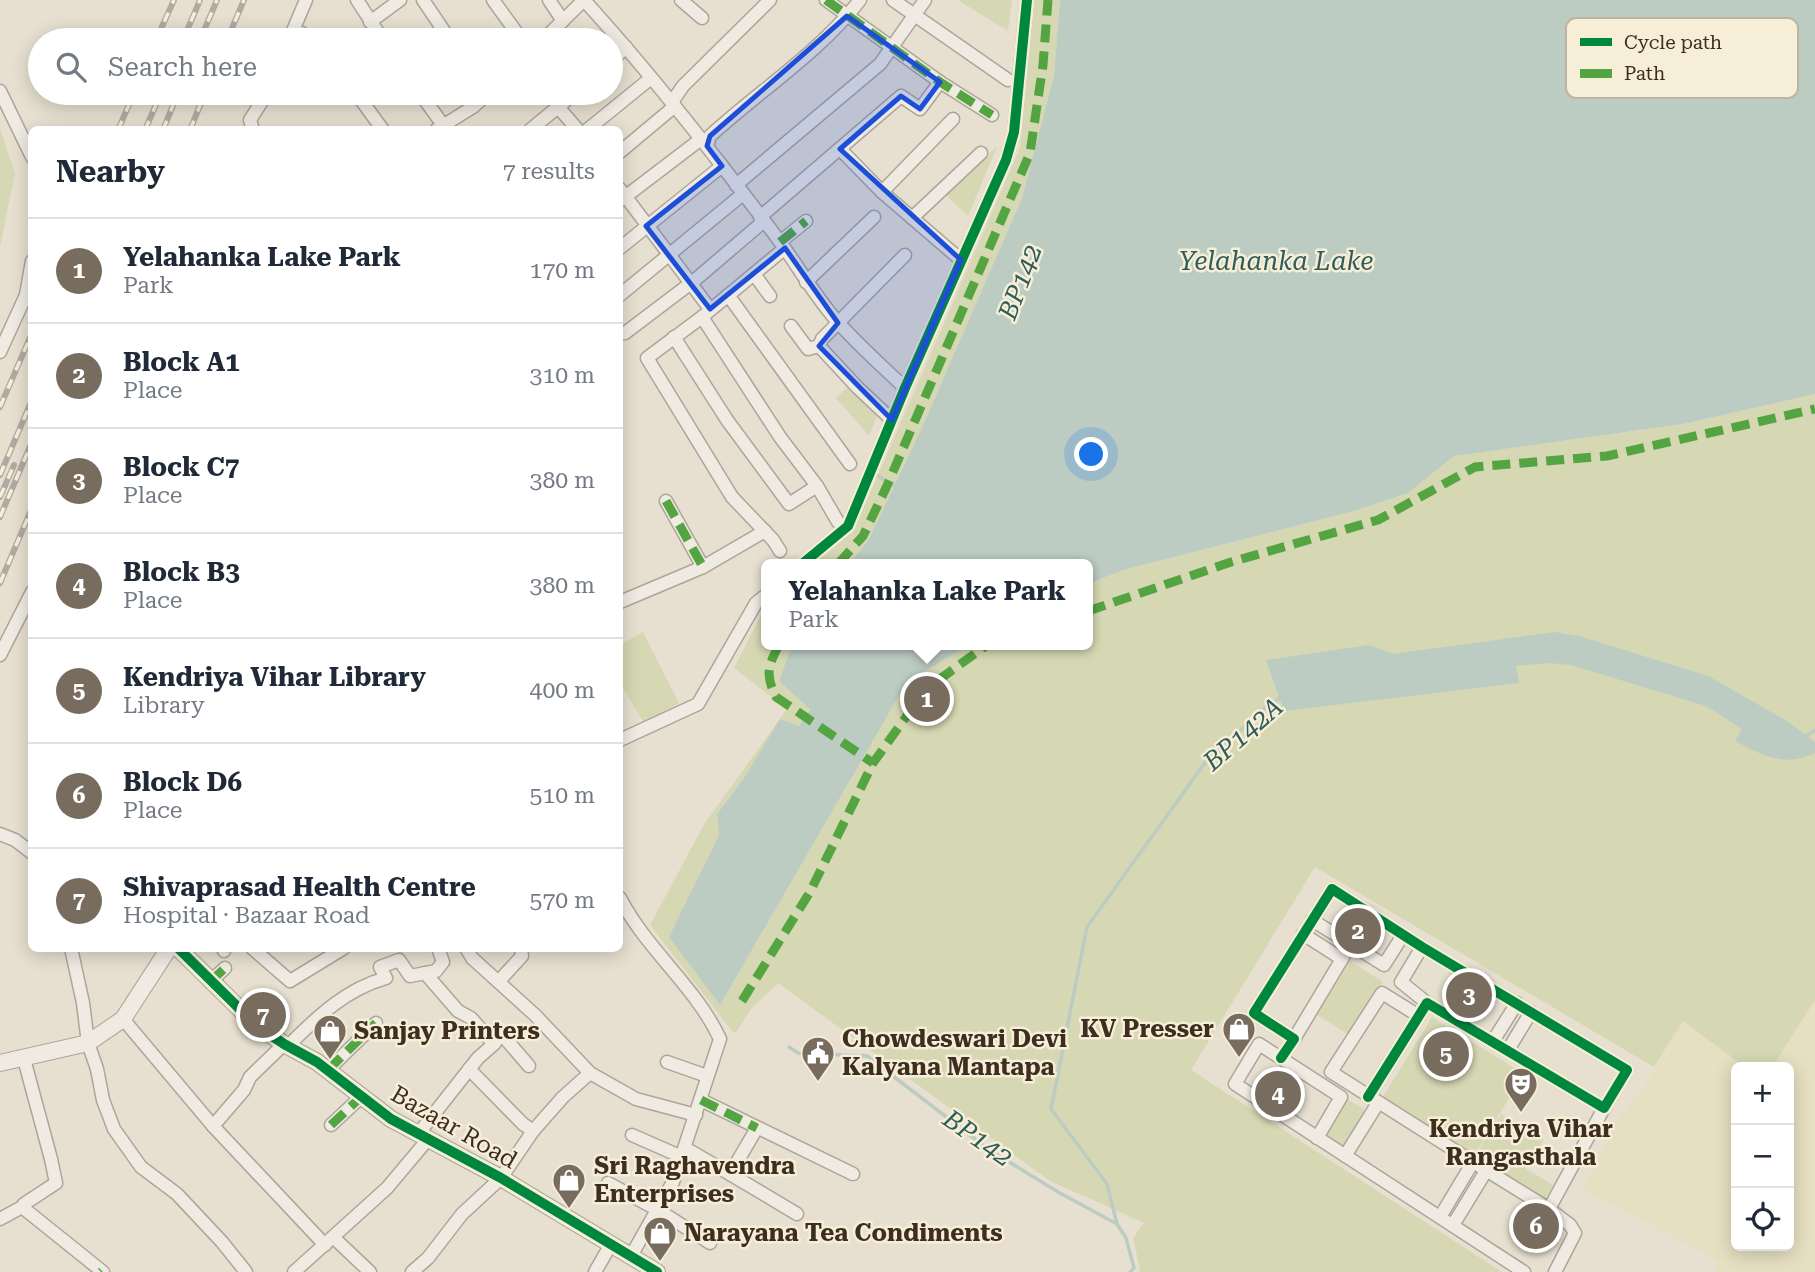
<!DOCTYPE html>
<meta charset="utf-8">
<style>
body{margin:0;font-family:"Roboto Serif",serif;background:#f6f6f7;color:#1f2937}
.controls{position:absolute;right:21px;bottom:21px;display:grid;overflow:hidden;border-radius:10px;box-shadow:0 4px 18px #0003}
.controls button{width:63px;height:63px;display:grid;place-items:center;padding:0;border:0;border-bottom:2px solid #e0e1e3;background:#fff;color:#1f2937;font:35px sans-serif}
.you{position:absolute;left:1092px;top:455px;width:24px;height:24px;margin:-18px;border:5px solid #fff;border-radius:50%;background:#1a73e8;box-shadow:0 0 0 10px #1a73e833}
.badge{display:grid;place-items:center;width:46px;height:46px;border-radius:50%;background:#786c5e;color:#fff;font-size:23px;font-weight:700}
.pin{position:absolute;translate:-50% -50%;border:4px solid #fff;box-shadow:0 2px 7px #0006}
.popup{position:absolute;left:761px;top:559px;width:332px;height:91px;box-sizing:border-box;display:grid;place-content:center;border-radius:10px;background:#fff;filter:drop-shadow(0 2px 5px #0005);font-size:23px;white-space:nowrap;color:#747a83}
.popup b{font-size:26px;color:#1f2937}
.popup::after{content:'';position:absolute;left:50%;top:100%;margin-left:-14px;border:14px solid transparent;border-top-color:#fff}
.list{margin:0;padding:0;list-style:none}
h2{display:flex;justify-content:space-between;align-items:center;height:91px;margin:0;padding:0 28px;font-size:30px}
h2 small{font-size:23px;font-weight:400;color:#747a83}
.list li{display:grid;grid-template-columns:46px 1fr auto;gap:21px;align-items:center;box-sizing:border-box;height:105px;padding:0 28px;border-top:2px solid #e0e1e3}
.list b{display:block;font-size:26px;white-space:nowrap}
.list p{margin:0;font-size:23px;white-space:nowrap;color:#747a83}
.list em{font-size:23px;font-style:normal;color:#747a83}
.icon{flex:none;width:38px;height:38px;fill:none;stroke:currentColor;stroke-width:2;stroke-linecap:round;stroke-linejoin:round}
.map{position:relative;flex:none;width:1815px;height:1272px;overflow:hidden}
.search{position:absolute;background:#fff;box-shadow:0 4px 18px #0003;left:28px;top:28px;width:595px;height:77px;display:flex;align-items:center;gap:18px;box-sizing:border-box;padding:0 24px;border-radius:38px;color:#747a83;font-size:26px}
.panel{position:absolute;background:#fff;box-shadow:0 4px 18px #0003;left:28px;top:126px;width:595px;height:826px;border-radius:10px}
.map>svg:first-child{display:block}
.farmland{fill:#e6dfc2}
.green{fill:#d6d7b3}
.water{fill:#bcccc2}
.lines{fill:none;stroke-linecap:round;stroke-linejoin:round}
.stream{stroke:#bcccc2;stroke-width:3.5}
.minor-casing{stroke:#ada599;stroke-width:15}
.tertiary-casing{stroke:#ada599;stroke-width:18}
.minor{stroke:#efebe3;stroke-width:12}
.tertiary{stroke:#efebe3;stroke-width:16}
.rail-casing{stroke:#afaaa2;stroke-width:6}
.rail{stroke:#f7eed8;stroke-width:3.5;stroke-dasharray:10;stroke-linecap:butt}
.quiet{stroke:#54a441;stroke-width:9;stroke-dasharray:18 9;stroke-linecap:butt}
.cycleway-casing{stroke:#f7eed8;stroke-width:15}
.cycleway{stroke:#00873e;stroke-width:10}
.marked{fill:#1d4ed8;fill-opacity:0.2;stroke:#1d4ed8;stroke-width:5;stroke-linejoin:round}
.labels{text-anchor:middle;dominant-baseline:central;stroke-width:5;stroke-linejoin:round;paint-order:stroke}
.poi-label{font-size:24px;font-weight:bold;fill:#3d2e20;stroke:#f7eed8;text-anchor:start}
.street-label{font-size:24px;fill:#3d2e20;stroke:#f7eed8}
.water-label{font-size:26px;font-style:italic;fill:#2f5d5a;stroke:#f7eed8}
.key{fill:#f7eed8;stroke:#bfb4a1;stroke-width:2}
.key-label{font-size:19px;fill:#3d2e20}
</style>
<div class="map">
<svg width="1815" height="1272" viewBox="0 0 1815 1272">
<rect width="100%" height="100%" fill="#e7e0d1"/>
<path class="farmland" d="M1815,1000v272h-101l5,-11 -136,-72 33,-68 27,-33 40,-67 62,46h-9v179h53v-179h-17z"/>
<g class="green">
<path d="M958,0h54l-4,31z"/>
<path d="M1034,0h26l-6,76 -32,122 -98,225 -55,116 -20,25h-36l42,-36 165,-380z"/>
<path d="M0,129l15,44 -15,74z"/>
<path d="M997,147l-29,69 -24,-23z"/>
<path d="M850,385l28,29 -9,22 -33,-38z"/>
<path d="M1815,394v606l-43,67h-27l-62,-46 -29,46 -339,-200 -124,203 311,202h-364l2,-2 -7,-32 11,-15 -94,-42 -272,-198 -27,26 -15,23 -4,-1 -82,-106 55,-102 82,-114 -53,-41 32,-63v40h26l-13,36 31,27 -11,18 -55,52 -27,36 2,21 -49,101 50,69 187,-323 62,-37h119v-61l35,-14 231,-59 54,-18 46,-37 229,-32z"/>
<path d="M643,632l36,71 -35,20 -24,-40v-38z"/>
<path d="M1350,961l33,21 -34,53 -32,-20z"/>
<path d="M1432,1017l92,57 -52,85 -92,-57z"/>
<path d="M1347,1099l18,11 -22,38 -18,-11z"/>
<path d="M1501,1114l43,26 -18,29 27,16 -8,14 -70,-43z"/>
</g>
<g class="water">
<path d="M1060,0h755v394l-132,30 -229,32 -46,37 -54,18 -231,59 -35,14v-20h-239l20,-25 55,-116 98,-225 32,-122z"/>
<path d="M1555,632l24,4 129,40 79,45 28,21v11c-31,15 -53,2 -80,-12l7,-12 -36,-23 -135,-41 -23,-2 -32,3 3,17 -235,28 -18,-51 103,-15 23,9z"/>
<path d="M792,645h177l-62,37 -187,323 -51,-68 50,-102 -2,-21 27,-36 36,-59 19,7 11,-17 -31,-28z"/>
</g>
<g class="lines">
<g class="stream">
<path d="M874,474l23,13"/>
<path d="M1805,737l10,-7"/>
<path d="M789,1047l9,6 69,3 121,93 70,43 59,32 9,14 8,30 -4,4"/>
<path d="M1117,1224l-10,-40 -56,-75 36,-182 117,-163 60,-55 19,-13"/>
</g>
<defs>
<g id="minor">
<path d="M357,0l26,40"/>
<path d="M423,0l27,40"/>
<path d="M493,0l29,40"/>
<path d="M549,0l14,21"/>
<path d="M584,0c69,76 132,157 194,239 20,27 36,56 59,82 21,24 45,45 68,67"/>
<path d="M681,0l21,18"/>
<path d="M826,0l114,82 52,33"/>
<path d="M893,0l115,80"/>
<path d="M370,22l30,-22"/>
<path d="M302,33l7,7"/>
<path d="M289,40l17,-40"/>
<path d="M543,40l41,-40"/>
<path d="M611,61l15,-14"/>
<path d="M0,91l32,66"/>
<path d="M356,93l27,37"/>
<path d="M420,93l23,32"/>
<path d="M672,102l11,-16 87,-86"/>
<path d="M558,107l20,23"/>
<path d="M253,130l-3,-10 17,-27"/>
<path d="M436,130l37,-23 15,-14"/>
<path d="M530,130l45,-37"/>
<path d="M587,130l64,-52"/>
<path d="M707,146l3,-10c49,-45 109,-83 150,-136"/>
<path d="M840,149l42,43 79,68"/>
<path d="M620,152l55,-46"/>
<path d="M736,185l144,-121 45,-64"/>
<path d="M620,189l90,120"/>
<path d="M882,192l71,-73"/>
<path d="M621,200l80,-61"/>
<path d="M760,217l141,-121 19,13 20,-27"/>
<path d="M912,218l69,-65"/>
<path d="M780,242l26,-21"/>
<path d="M620,248l102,-82"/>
<path d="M754,274l16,22"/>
<path d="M806,282l68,-65"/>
<path d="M620,295l123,-101"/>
<path d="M728,295l122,169"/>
<path d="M702,317l78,120 37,49 21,36"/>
<path d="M791,326l17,23 11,-3 3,-7 83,-84"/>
<path d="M620,334l5,-1 70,-53 69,-59"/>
<path d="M674,337l53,83 62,84 28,-18"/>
<path d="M819,346l38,41 35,33"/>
<path d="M0,352l26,-57 6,-34"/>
<path d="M666,501l37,66"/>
<path d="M780,551l-7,-11 -41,-43 -85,-139 55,-41 82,-68"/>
<path d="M802,564l46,-38 57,-138 101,-228 8,-28 13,-132"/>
<path d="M620,602l83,-35 62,-36"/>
<path d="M0,655l32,-63"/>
<path d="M620,740l78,-36 58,-101 10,-8"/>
<path d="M0,834l15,6 17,13"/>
<path d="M620,898c26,51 76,89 100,141l-47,143 -42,74"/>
<path d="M1312,920l72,45 19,-30"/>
<path d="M1303,934l39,25 3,-6"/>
<path d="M1422,947l-21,35 26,21"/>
<path d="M71,948l12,55 5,40 9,26 6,31 11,29 27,38 36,27 45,48 24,30"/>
<path d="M252,948l38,33 54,-33"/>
<path d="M466,948l6,10 63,57 55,58 46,26 60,16"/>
<path d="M224,951l1,-3"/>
<path d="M499,981l23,-25 -1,-8"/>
<path d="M210,982l15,-14"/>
<path d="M1419,1016l-37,-23 -51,79 142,90 -33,55"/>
<path d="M123,1019l90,107 31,-36 6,-13 34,-33"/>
<path d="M1294,1039l48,-80"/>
<path d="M1493,1041l24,-38"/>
<path d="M494,1044l6,-8 4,1 25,29"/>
<path d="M288,1046c29,-29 58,-57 98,-68l-6,-11 19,-7 11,16 26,-5 7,-9 -5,-14"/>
<path d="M1508,1050l23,-38"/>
<path d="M1281,1058l13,-19 -40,-26 78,-124 90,58 205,123 -23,38 -177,-105 -59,94"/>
<path d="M667,1062l40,14"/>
<path d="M469,1069l54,55 10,7"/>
<path d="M328,1070l48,-47"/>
<path d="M701,1100l152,74"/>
<path d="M331,1125l31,-29"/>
<path d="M213,1126l112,119"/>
<path d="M419,1133l59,-75 16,-14 -23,-26 -13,-7 -33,-38"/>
<path d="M632,1135l50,22"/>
<path d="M1317,1138l24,-41 -82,-53 -24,40c96,63 193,125 289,188"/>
<path d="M685,1148l45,26 27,-46"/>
<path d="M1345,1156l33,-53"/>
<path d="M1473,1162l76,47"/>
<path d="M730,1174l67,40"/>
<path d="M608,1183l50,27 52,33"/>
<path d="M22,1207l2,-3 32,-21 -5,-24 -27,-100"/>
<path d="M0,1219l22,-12 81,65"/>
<path d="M1453,1225l33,-54"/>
<path d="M333,1237l37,35"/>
<path d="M294,1272l93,-84 42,-50"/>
<path d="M412,1272l16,-14 34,-44 39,-36 32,-47 30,-34 27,-24"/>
<path d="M595,1272l16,-28"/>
<path d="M1555,1272l20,-39 -5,-8 -21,-16 55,-101"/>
</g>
<g id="tertiary">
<path d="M178,948l78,77 28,19 33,18 74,57 110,59 156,94"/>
<path d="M0,1063l88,-20 35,-24 46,-71"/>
</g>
</defs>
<use href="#minor" class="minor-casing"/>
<use href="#tertiary" class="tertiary-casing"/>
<use href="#minor" class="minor"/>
<use href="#tertiary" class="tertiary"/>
<defs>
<g id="rail">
<path d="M156,40l18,-40"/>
<path d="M183,40l17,-40"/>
<path d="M200,40l17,-40"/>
<path d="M227,40l17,-40"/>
<path d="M118,130l16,-37"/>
<path d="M145,130l16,-37"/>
<path d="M163,130l15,-37"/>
<path d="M190,130l15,-37"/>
<path d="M0,407l32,-74"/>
<path d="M0,475l32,-75"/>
<path d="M0,497l14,-32"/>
<path d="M0,517l32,-75"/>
<path d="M0,583l32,-75"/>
</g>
</defs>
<use href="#rail" class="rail-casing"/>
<use href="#rail" class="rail"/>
<g class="quiet">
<path d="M826,0l114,82 52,33"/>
<path d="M780,242l26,-21"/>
<path d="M666,501l37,66"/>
<path d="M838,564l25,-28 23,-48 144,-335 13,-88 5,-65"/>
<path d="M1088,611l143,-49 147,-42 97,-53 132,-11 208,-47"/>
<path d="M779,645c-11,21 -14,30 -3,52l97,66"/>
<path d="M224,951l1,-3"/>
<path d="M210,982l15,-14"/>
<path d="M742,1001l68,-109 63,-129 53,-74 61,-44"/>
<path d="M328,1070l48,-47"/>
<path d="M701,1100l56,28"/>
<path d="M331,1125l31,-29"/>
<path d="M101,1272l1,-1"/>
</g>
<defs>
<g id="cycleway">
<path d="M802,564l46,-38 57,-138 101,-228 8,-28 13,-132"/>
<path d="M178,948l78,77 28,19 33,18 74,57 110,59 156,94"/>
<path d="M1281,1058l13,-19 -40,-26 78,-124 90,58 205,123 -23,38 -177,-105 -59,94"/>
</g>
</defs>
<use href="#cycleway" class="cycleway-casing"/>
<use href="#cycleway" class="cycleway"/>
</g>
<path class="marked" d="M847,16l93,66 -20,27 -19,-13 -61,53 121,111 -69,160 -73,-74 19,-23 -53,-75 -75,61 -64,-83 76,-60 -15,-20 3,-10z"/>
<defs>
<symbol id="shop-pin" viewBox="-11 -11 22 30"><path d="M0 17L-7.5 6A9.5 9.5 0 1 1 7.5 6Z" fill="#786c5e" stroke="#f7eed8"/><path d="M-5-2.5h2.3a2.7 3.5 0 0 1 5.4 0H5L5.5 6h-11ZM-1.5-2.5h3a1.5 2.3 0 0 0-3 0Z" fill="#fff"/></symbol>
<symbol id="civic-pin" viewBox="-11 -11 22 30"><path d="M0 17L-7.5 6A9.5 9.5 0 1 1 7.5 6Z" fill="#786c5e" stroke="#f7eed8"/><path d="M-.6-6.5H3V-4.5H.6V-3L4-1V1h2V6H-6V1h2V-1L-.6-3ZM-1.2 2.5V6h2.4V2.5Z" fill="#fff"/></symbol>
<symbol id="theatre-pin" viewBox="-11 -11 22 30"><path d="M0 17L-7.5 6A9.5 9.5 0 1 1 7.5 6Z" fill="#786c5e" stroke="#f7eed8"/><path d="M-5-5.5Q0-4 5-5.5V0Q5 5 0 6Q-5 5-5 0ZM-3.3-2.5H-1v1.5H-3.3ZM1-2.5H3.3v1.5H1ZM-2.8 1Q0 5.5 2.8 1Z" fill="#fff"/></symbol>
</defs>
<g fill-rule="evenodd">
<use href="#shop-pin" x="1220" y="1010" width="38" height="52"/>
<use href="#shop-pin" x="311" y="1012" width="38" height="52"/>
<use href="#civic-pin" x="799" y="1034" width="38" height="52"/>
<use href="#theatre-pin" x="1502" y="1065" width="38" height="52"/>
<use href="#shop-pin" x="550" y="1161" width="38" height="52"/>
<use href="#shop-pin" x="641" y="1214" width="38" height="52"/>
</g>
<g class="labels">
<g class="poi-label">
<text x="1214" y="1029" text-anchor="end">KV Presser</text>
<text x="354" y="1031">Sanjay Printers</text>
<text x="842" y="1039">Chowdeswari Devi<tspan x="842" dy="28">Kalyana Mantapa</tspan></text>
<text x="1521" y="1129" text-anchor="middle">Kendriya Vihar<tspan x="1521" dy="28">Rangasthala</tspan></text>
<text x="594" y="1166">Sri Raghavendra<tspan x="594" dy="28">Enterprises</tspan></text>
<text x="684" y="1233">Narayana Tea Condiments</text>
</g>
<g class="street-label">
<text transform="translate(454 1127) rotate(30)">Bazaar Road</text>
</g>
<g class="water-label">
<text x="1276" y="261">Yelahanka Lake</text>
<text transform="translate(1020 282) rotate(-69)">BP142</text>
<text transform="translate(1243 734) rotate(-41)">BP142A</text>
<text transform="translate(978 1138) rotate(35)">BP142</text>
</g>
</g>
<rect x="1566" y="18" width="232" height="80" rx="10" class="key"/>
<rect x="1580" y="38" width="32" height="8" fill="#00873e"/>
<rect x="1580" y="69" width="32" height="9" fill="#54a441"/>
<g class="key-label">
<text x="1624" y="49">Cycle path</text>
<text x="1624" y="80">Path</text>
</g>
</svg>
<div class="controls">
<button>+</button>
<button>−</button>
<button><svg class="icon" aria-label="locate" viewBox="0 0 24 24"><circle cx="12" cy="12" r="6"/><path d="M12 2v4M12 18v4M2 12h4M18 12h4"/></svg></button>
</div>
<div class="you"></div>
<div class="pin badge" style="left:927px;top:699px">1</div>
<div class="popup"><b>Yelahanka Lake Park</b>Park</div>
<div class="pin badge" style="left:1358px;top:931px">2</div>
<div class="pin badge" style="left:1469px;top:995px">3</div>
<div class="pin badge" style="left:1278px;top:1094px">4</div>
<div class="pin badge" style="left:1446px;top:1054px">5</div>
<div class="pin badge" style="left:1536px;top:1226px">6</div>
<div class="pin badge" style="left:263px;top:1015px">7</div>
<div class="search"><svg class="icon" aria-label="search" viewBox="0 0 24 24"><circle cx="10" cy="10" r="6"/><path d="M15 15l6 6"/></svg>Search here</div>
<section class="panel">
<h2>Nearby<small>7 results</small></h2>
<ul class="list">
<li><span class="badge">1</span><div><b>Yelahanka Lake Park</b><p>Park</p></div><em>170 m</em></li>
<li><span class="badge">2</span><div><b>Block A1</b><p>Place</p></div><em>310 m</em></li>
<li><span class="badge">3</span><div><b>Block C7</b><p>Place</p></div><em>380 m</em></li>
<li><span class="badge">4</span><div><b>Block B3</b><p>Place</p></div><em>380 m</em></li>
<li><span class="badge">5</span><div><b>Kendriya Vihar Library</b><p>Library</p></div><em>400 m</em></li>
<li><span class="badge">6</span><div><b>Block D6</b><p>Place</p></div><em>510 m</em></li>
<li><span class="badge">7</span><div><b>Shivaprasad Health Centre</b><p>Hospital · Bazaar Road</p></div><em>570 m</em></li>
</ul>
</section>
</div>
